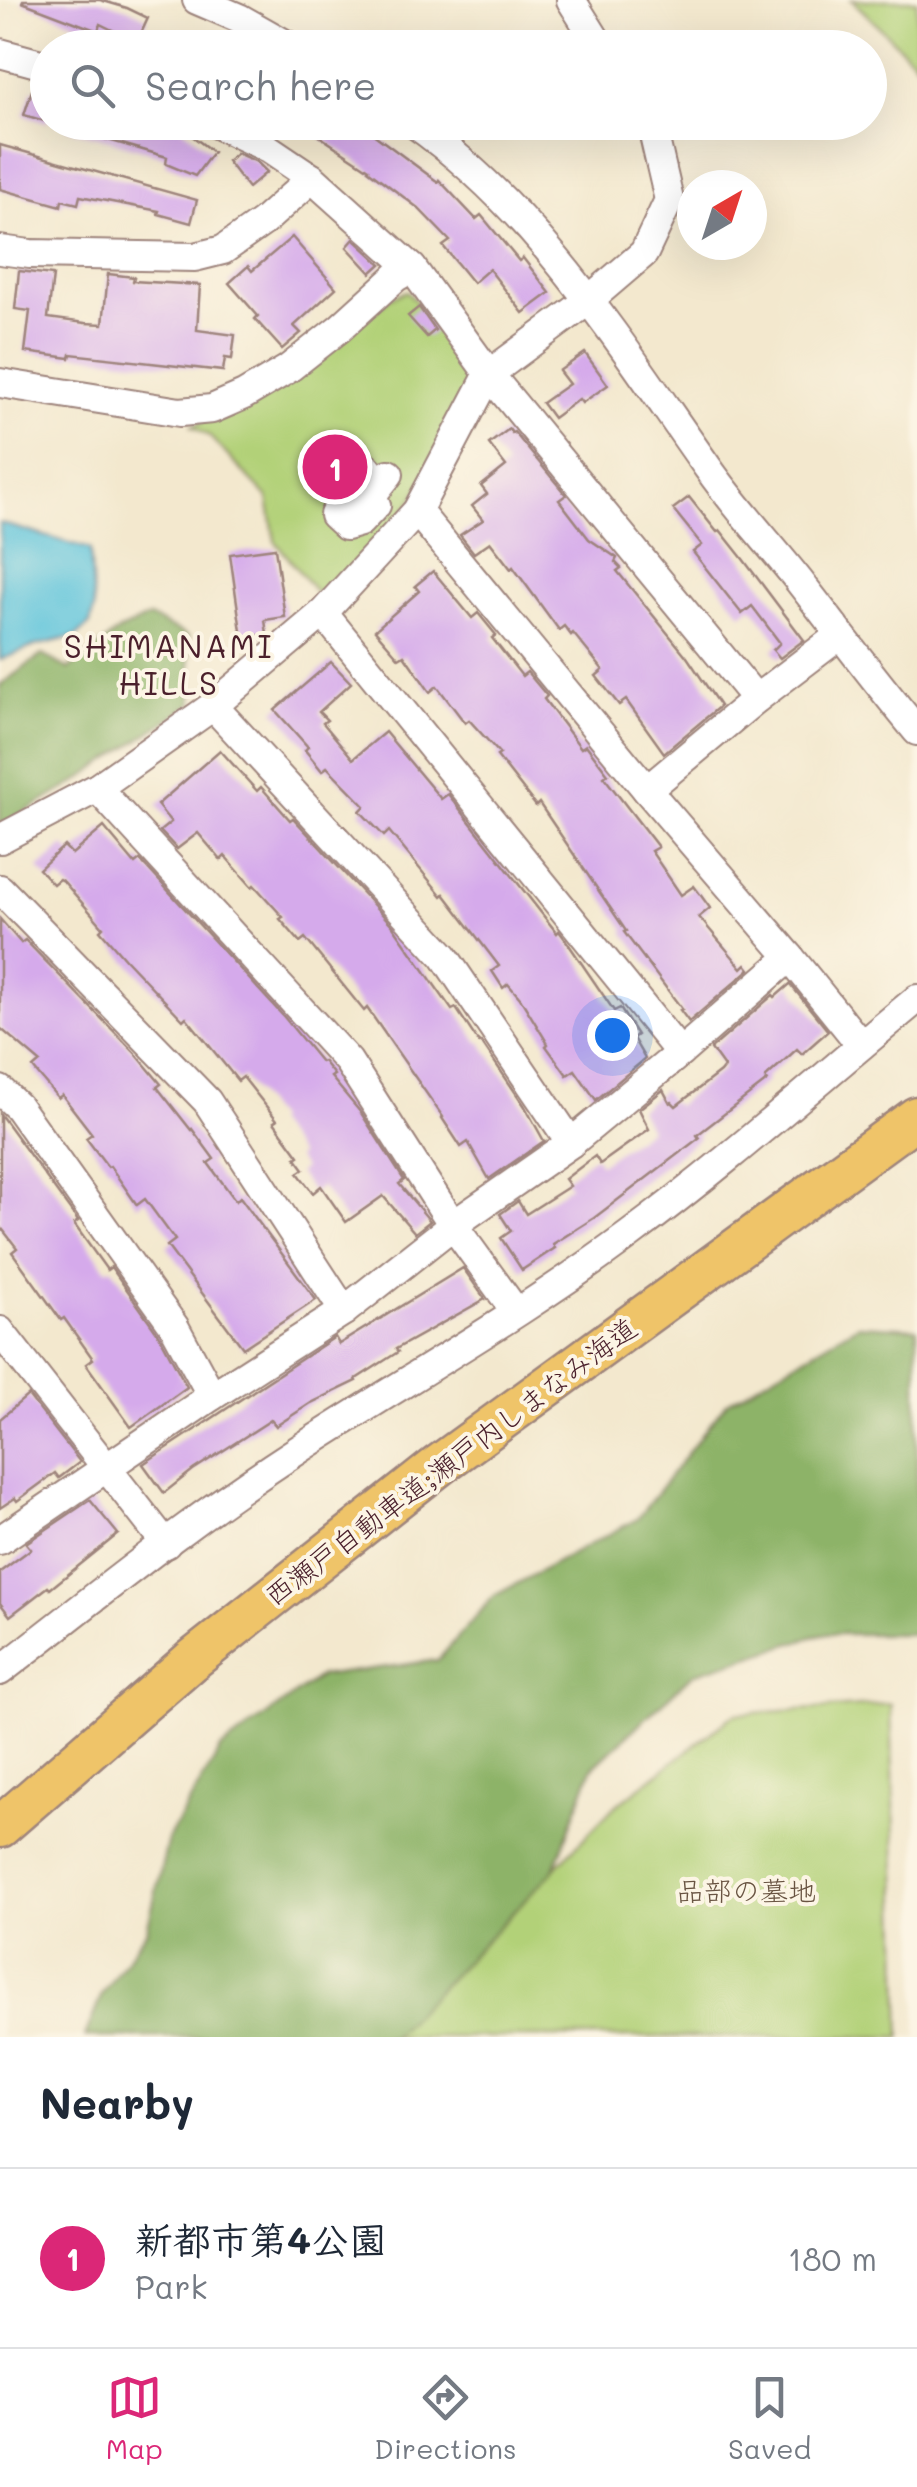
<!DOCTYPE html>
<meta charset="utf-8">
<style>
body{margin:0;font-family:Mali,"Klee One",sans-serif;background:#f6f6f7;color:#1f2937}
.compass{position:absolute;left:677px;top:170px;width:90px;height:90px;border-radius:50%;background:#fff;box-shadow:0 10px 40px #0002;rotate:39deg}
.you{position:absolute;left:612px;top:1035px;width:35px;height:35px;margin:-25px;border:8px solid #fff;border-radius:50%;background:#1a73e8;box-shadow:0 0 0 15px #1a73e833}
.badge{display:grid;place-items:center;width:65px;height:65px;border-radius:50%;background:#db2777;color:#fff;font-size:32px;font-weight:700}
.pin{position:absolute;translate:-50% -50%;border:5px solid #fff;box-shadow:0 2px 10px #0006}
.list{margin:0;padding:0;list-style:none}
h2{display:flex;justify-content:space-between;align-items:center;height:130px;margin:0;padding:0 40px;font-size:42px}
h2 small{font-size:32px;font-weight:400;color:#747a83}
.list li{display:grid;grid-template-columns:65px 1fr auto;gap:30px;align-items:center;box-sizing:border-box;height:180px;padding:0 40px;border-top:2px solid #e0e1e3}
.list b{display:block;font-size:38px;white-space:nowrap}
.list p{margin:0;font-size:32px;white-space:nowrap;color:#747a83}
.list em{font-size:32px;font-style:normal;color:#747a83}
.icon{flex:none;width:55px;height:55px;fill:none;stroke:currentColor;stroke-width:2;stroke-linecap:round;stroke-linejoin:round}
.map{position:relative;flex:none;width:917px;height:2037px;overflow:hidden}
.search{position:absolute;background:#fff;box-shadow:0 10px 40px #0002;left:30px;right:30px;top:30px;height:110px;display:flex;align-items:center;gap:25px;box-sizing:border-box;padding:0 35px;border-radius:55px;color:#747a83;font-size:38px}
.sheet{height:310px;background:#fff}
nav{display:flex;justify-content:space-around;align-items:center;box-sizing:border-box;height:140px;border-top:2px solid #e0e1e3;background:#fff;font-size:28px;color:#747a83}
nav a{display:grid;justify-items:center;gap:5px}
nav .on{color:#db2777}
.map>svg:first-child{display:block}
.green{fill:#b2d178;stroke:#7e7852;stroke-width:2.5}
.forest{fill:#8db368;stroke:#6c694a;stroke-width:2.5}
.water{fill:#5ec4db;stroke:#547283;stroke-width:2.5}
.building{fill:#d5aaeb}
.lines{fill:none;stroke-linecap:round;stroke-linejoin:round}
.minor-casing{stroke:#9e847c;stroke-width:32}
.highway-casing{stroke:#9e847c;stroke-width:45}
.minor{stroke:#fff;stroke-width:28}
.highway{stroke:#efc469;stroke-width:40}
.labels{text-anchor:middle;dominant-baseline:central;stroke-width:8;stroke-linejoin:round;paint-order:stroke}
.street-label{font-size:28px;fill:#4a1f2b;stroke:#fcf5e5}
.park-label{font-size:28px;fill:#695442;stroke:#fcf5e5}
.quarter-label{font-size:32px;letter-spacing:2.5px;fill:#4a1f2b;stroke:#fcf5e5}
</style>
<div class="map">
<svg width="917" height="2037" viewBox="0 0 917 2037">
<rect width="100%" height="100%" fill="#fcf5e5"/>
<filter id="ink" filterUnits="userSpaceOnUse"><feTurbulence type="fractalNoise" baseFrequency=".01" numOctaves="2"/><feDisplacementMap in="SourceGraphic" scale="20" xChannelSelector="R" yChannelSelector="G"/><feConvolveMatrix kernelMatrix="1 2 1 2 8 2 1 2 1" color-interpolation-filters="sRGB"/></filter>
<filter id="wash" filterUnits="userSpaceOnUse"><feTurbulence type="fractalNoise" baseFrequency=".0048" numOctaves="4" result="noise"/><feDisplacementMap in="SourceGraphic" scale="40" xChannelSelector="R" yChannelSelector="G"/><feGaussianBlur stdDeviation="2.25" result="paint"/><feColorMatrix in="noise" values="0 0 0 0 0 0 0 0 0 0 0 0 0 0 0 0 0 1.4 0 .05"/><feComposite in="paint" operator="in"/></filter>
<g filter="url(#wash)">
<rect width="100%" height="100%" fill="#f3e8ce"/>
<g class="green">
<path d="M852,0h65v64z"/>
<path d="M407,291l75,86 -72,127 -87,97 -48,-60 -7,-43 -60,-63 -16,-9 66,-28 133,-101z"/>
<path d="M891,1704l10,333h-509l221,-229 122,-94z"/>
</g>
<g class="forest">
<path d="M150,617l38,19 5,67 -118,80 -75,43v-141l42,-30 27,14 51,-39z"/>
<path d="M858,1325l59,3v306h-95l-129,40 -101,94 -38,102 -162,167h-307l17,-43 45,-64 21,-91 53,-90 99,-73 118,-16 56,-64 143,-77 89,-116z"/>
</g>
<path class="water" d="M0,523l90,26 4,60 -4,15 -13,12 -42,10 -35,14z"/>
<g id="blocks">
<g class="building">
<path d="M23,0h77l27,8 21,10 -11,24 -37,-18 -2,7 -76,-29z"/>
<path d="M32,90l16,4v28l-24,-7z"/>
<path d="M68,122h106l39,30 -18,24 -29,-12 1,-7 -100,-29z"/>
<path d="M298,122h59l81,60 1,-2 37,39 5,-4 38,46 4,-3 27,35 -27,20 -34,-44 -16,14 -30,-37 7,-5 -32,-33 -50,-38 1,-1z"/>
<path d="M0,145l197,55 -6,23 -33,-9 1,-3 -79,-15 -2,8 -16,-4 -1,6 -61,-17z"/>
<path d="M237,153l20,9 10,10 -19,16 -21,-27z"/>
<path d="M292,237l44,51 -42,38 7,7 -19,16 -27,-30 3,-3 -29,-33 19,-17 4,5z"/>
<path d="M354,239l27,25 -10,9 -24,-26z"/>
<path d="M19,271l34,4 -5,43 37,5 18,1 5,-50 26,3 -1,4 67,4 -3,45 38,5 -3,24 -7,-1 -2,13 -152,-17 -1,4 -45,-6 5,-41 -15,-2z"/>
<path d="M419,307l16,23 -8,7 -19,-21z"/>
<path d="M585,353l23,32 -26,18 -3,-4 -26,19 -11,-15 27,-19 -10,-13z"/>
<path d="M509,429l3,4 2,-1 52,63 -7,5 30,39 28,19 -2,4 6,6 -4,3 70,86 33,49 -56,47 -38,-53 -7,5 -23,-29 7,-6 -30,-37 -2,2 -7,-9 -5,4 -46,-63 -2,2 -21,-27 -16,11 -14,-18 23,-15 -11,-14 15,-12 -6,-8 25,-20 -17,-22z"/>
<path d="M689,497l28,35 3,-2 23,29 61,81 -24,18 -7,-8 7,-7 -28,-37 -10,8 -49,-62 9,-7 -29,-36z"/>
<path d="M275,548l10,69 -20,3 2,14 -25,4 -12,-84z"/>
<path d="M433,571l39,47 6,-5 18,22 -4,3 30,38 5,-4 20,24 -3,3 37,49 5,-3 22,29 -4,3 54,70 -7,4 30,44 13,-9 16,22 -11,9 43,51 4,-4 4,5 -61,53 -9,-12 2,-1 -58,-77 2,-1 -87,-128 -3,3 -39,-50 3,-2 -31,-34 -4,3 -28,-37 -7,6 -26,-37 -5,3 -24,-28 44,-39 -4,-5z"/>
<path d="M331,662l20,21 -32,29 8,8 -4,3 30,36 32,-27 56,67 7,-5 109,139 2,-2 6,8 49,72 6,-3 17,27 -4,3 12,21 -49,41 -21,-30 -8,5 -21,-29 2,-2 -28,-46 -12,-14 -5,4 -11,-17 7,-5 -55,-72 -2,2 -53,-65 -5,5 -24,-25 5,-5 -38,-39 -5,4 -17,-21 3,-3 -33,-37z"/>
<path d="M220,750l37,41 4,-4 29,33 3,-2 100,108 59,84 4,-2 23,35 2,-1 43,63 20,36 -55,38 -21,-37 -7,5 -19,-29 1,-1 -76,-109 -3,3 -59,-73 -5,4 -20,-23 3,-2 -29,-32 -2,2 -27,-31 -4,4 -23,-27 -21,16 -17,-18 11,-9 -14,-17z"/>
<path d="M104,827l31,37 5,-4 144,157 37,45 2,-1 11,14 -3,2 30,36 43,67 -5,4 31,37 -15,12 -32,-37 -37,26 -25,-36 -8,7 -15,-20 6,-4 -8,-11 3,-2 -25,-34 3,-2 -34,-43 -5,4 -52,-64 -3,3 -57,-60 -26,-30 3,-3 -39,-45 -5,-3 -6,5 -14,-15 25,-23 8,8z"/>
<path d="M0,919l21,24 4,-3 111,114 25,30 -4,3 34,43 1,-1 22,30 -6,4 28,38 4,-4 76,103 -73,48 -76,-102 8,-6 -30,-41 -8,6 -27,-39 -2,1 -22,-29 6,-4 -30,-39 -4,3 -25,-30 7,-6 -40,-34z"/>
<path d="M790,984l38,47 -26,23 -5,-5 -32,29 2,3 -70,54 2,3 -105,80 -41,26 2,4 -33,22 -21,-32 10,-7 -11,-17 18,-13 8,13 44,-28 -5,-7 30,-23 5,8 49,-35 -10,-20 24,-19 7,13 2,-1 4,4 44,-34 4,-5 -13,-18 62,-54 2,2z"/>
<path d="M0,1114l78,107 -4,3 33,46 4,-3 48,68 28,52 -56,40 -45,-63 7,-5 -29,-41 -3,2 -49,-68 5,-4 -17,-22z"/>
<path d="M463,1268l22,31 -89,50 2,3 -42,27 1,2 -46,22 -35,23 -5,-6 -78,50 -29,23 -21,-29 192,-127 4,7z"/>
<path d="M28,1395l52,67 -21,16 -4,-5 -38,28 -2,-3 -15,10v-89z"/>
<path d="M90,1500l28,34 -68,55 -2,-2 -38,29 -10,-13v-31l31,-23 -5,-6z"/>
</g>
</g>
</g>
<g filter="url(#ink)">
<use href="#blocks" fill-opacity="0" stroke="#9e847c" stroke-width="2.5"/>
<g class="lines">
<defs>
<g id="minor">
<path d="M197,0l42,18 53,30"/>
<path d="M571,0l30,48"/>
<path d="M0,53l48,13"/>
<path d="M212,122l54,25 46,31 100,90"/>
<path d="M412,122c127,89 208,222 296,346 28,40 61,75 91,113 39,50 77,101 118,150"/>
<path d="M0,250l30,4 165,3 28,-7 40,-28 49,-44"/>
<path d="M0,383l180,29 32,-3 32,-14 44,-26 52,-41 56,-51 16,-9 77,106 267,325"/>
<path d="M368,469l-12,22 -22,24 12,11 14,-4 16,-17 -4,-10 17,-21"/>
<path d="M417,511l230,279 143,167 71,88"/>
<path d="M323,613l357,440"/>
<path d="M213,706l231,250 127,187"/>
<path d="M97,788l251,273 105,164 63,87"/>
<path d="M647,790l109,-91 84,-64"/>
<path d="M0,839l97,-51 116,-82 110,-93 94,-102 72,-137 100,-74 55,-47 25,-53 -16,-69 -5,-9"/>
<path d="M0,889l207,212 137,210"/>
<path d="M0,1090l18,17 156,219 38,70"/>
<path d="M0,1331l166,213"/>
<path d="M0,1540l212,-144 132,-85 109,-86 118,-82 109,-90 110,-96"/>
<path d="M0,1671c96,-74 190,-151 292,-217 112,-73 230,-139 337,-219 100,-74 192,-157 288,-236"/>
</g>
<path id="highway" d="M0,1827l191,-166 247,-195 479,-349"/>
</defs>
<use href="#minor" class="minor-casing"/>
<use href="#highway" class="highway-casing"/>
<use href="#minor" class="minor"/>
<use href="#highway" class="highway"/>
</g>
</g>
<g class="labels">
<g class="street-label">
<text transform="translate(450 1461) rotate(-37)">西瀬戸自動車道;瀬戸内しまなみ海道</text>
</g>
<g class="park-label">
<text x="746" y="1890">品部の墓地</text>
</g>
<g class="quarter-label">
<text x="169" y="645">SHIMANAMI<tspan x="169" dy="37">HILLS</tspan></text>
</g>
</g>
</svg>
<svg class="compass" viewBox="-18 -18 36 36"><path d="M0-13l5 13h-10z" fill="#e53935"/><path d="M0 13l5-13h-10z" fill="#747a83"/></svg>
<div class="you"></div>
<div class="pin badge" style="left:335px;top:467px">1</div>
<div class="search"><svg class="icon" aria-label="search" viewBox="0 0 24 24"><circle cx="10" cy="10" r="6"/><path d="M15 15l6 6"/></svg>Search here</div>
</div>
<section class="sheet">
<h2>Nearby<small></small></h2>
<ul class="list">
<li><span class="badge">1</span><div><b>新都市第4公園</b><p>Park</p></div><em>180 m</em></li>
</ul>
</section>
<nav>
<a class="on"><svg class="icon" aria-label="map" viewBox="0 0 24 24"><path d="M3 6l6-2 6 2 6-2v14l-6 2-6-2-6 2zM9 4v14M15 6v14"/></svg>Map</a>
<a><svg class="icon" aria-label="directions" viewBox="0 0 24 24"><path d="M12 3l9 9-9 9-9-9zM9 14v-3h6M13 9l2 2-2 2"/></svg>Directions</a>
<a><svg class="icon" aria-label="saved" viewBox="0 0 24 24"><path d="M7 4h10v16l-5-4-5 4z"/></svg>Saved</a>
</nav>
